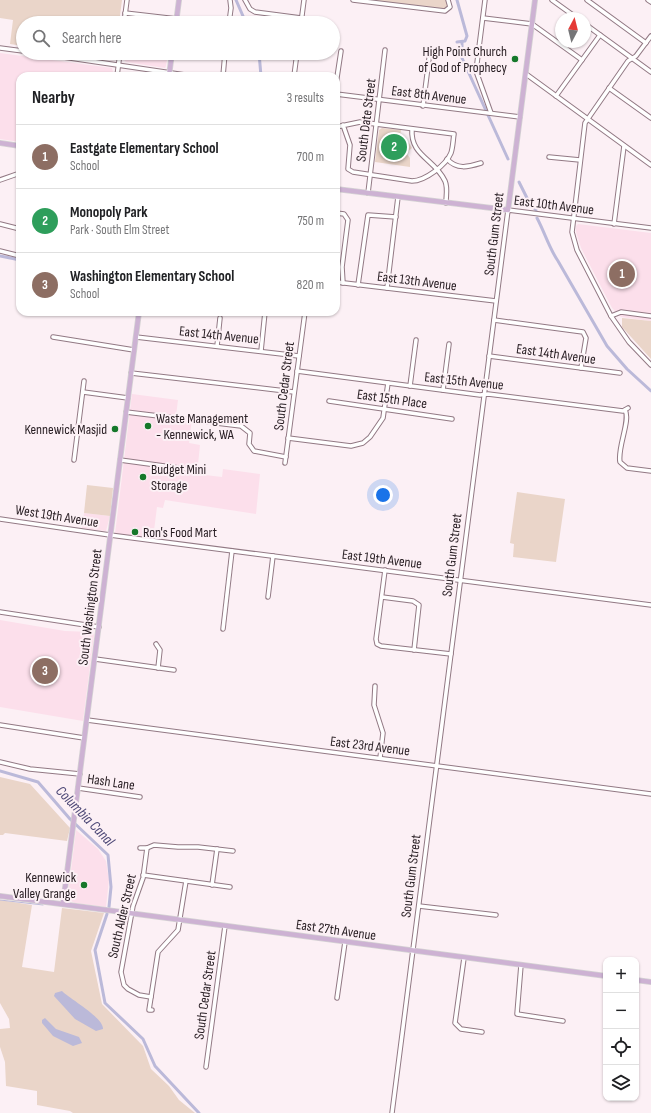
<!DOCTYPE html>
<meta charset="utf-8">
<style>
body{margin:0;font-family:"Sofia Sans Condensed",sans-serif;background:#f2f2f2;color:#202124}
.controls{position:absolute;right:12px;bottom:12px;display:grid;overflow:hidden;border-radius:8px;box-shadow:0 1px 3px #0004}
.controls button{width:36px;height:36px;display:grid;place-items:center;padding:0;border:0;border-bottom:1px solid #e0e0e0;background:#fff;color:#202124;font:20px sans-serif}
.compass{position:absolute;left:555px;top:12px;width:36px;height:36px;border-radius:50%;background:#fff;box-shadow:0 1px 3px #0004;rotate:7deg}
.you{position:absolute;left:383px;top:495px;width:14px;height:14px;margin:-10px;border:3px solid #fff;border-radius:50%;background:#1a73e8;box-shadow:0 0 0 6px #1a73e833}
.badge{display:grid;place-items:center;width:26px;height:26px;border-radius:50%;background:#15782a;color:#fff;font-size:13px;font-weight:700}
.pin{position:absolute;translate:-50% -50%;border:2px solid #fff;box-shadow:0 1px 4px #0006}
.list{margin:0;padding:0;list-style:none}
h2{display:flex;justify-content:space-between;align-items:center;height:52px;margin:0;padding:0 16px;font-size:17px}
h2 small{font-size:13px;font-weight:400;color:#757577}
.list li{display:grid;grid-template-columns:26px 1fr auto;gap:12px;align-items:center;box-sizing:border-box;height:64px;padding:0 16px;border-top:1px solid #e0e0e0}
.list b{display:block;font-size:15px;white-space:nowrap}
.list p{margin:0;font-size:13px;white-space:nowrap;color:#757577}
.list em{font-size:13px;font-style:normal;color:#757577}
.icon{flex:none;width:22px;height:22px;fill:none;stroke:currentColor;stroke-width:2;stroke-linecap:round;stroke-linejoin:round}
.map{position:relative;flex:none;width:651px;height:1113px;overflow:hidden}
.search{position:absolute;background:#fff;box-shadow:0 1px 3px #0004;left:16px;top:16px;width:324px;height:44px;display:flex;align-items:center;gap:10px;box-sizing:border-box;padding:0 14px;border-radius:22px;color:#757577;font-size:15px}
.panel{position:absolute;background:#fff;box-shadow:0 1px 3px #0004;left:16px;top:72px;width:324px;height:244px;border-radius:12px}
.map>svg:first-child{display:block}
.built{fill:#fcdfeb}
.green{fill:#ead5c9}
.water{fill:#bbb9d9}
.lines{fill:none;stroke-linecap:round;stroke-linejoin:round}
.stream{stroke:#bbb9d9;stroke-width:1}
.canal{stroke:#bbb9d9;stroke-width:3}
.minor-casing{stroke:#927984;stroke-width:5.5}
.major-casing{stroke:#d4d2d3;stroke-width:6}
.minor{stroke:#fff;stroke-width:3.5}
.major{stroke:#cdb2d3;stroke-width:4.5}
.poi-dot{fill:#15782a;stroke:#fcf0f5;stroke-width:1.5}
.labels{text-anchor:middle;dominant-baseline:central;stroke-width:4;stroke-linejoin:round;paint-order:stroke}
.poi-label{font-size:14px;fill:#261c21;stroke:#fcf0f5;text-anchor:end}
.street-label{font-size:14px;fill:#261c21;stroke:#fcf0f5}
.water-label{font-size:15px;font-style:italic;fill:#4e4977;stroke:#fcf0f5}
</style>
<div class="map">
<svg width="651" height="1113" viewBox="0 0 651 1113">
<rect width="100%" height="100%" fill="#fcf0f5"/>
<g class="built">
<path d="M0,53l112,15 2,8h-94v66l-20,-3z"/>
<path d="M125,53h43l-2,13 -1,2 -39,-6 -2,-2z"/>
<path d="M578,224l73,9v88l-30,-4 -9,-9 -31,-60 -5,-16v-6z"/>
<path d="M132,394l46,6 -2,16 16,2 -3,25 11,2 -3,29 25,3 1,-8 37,5 -4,40 -91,-14 -2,8 -6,-1 -4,32 -38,-5z"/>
<path d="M84,513l26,3 -4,15 -24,-3z"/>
<path d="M0,620l65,11 27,1 2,3 -11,86 -83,-14z"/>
<path d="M76,830l22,19 8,12 3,19 -3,27 -31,-4 -6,-3 -1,-6z"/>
</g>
<g class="green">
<path d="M0,0h122l-3,23h-96v23l-13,-2 3,-24 -13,-2z"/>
<path d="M369,0h77l2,6 -2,3z"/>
<path d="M382,128l19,2 -2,11 3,5 7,-3 3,5 -6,5 4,5v9l-35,-5 4,-32z"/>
<path d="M622,318l29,3v38l-29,-32z"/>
<path d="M87,485l26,3 -3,28 -26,-3z"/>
<path d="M517,492l48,7 -9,63 -43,-5 1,-13 -4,-1z"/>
<path d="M0,777l30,7 40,44 -3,13 -62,-8 -2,2h-3z"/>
<path d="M0,900l32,5 -10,62 32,5 8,-64 42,5 -13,38 11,53 41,42 8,23 18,17 10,14 16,13h-122l-3,-2 -33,-6v-14l-31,-5 -1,-24 -5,-15v-18l10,-1 -1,-9 -9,-16z"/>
</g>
<g class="water">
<path d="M62,991c8,8 42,27 41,38l-7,2 -21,-12 -21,-23 1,-3z"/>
<path d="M45,1018l11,11 23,8 3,6 -9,3 -20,-10 -11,-13v-3z"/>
</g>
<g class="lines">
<path class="stream" d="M0,900l43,5"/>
<g class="canal">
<path d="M236,0l10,23"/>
<path d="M457,42l8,-1 2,-5 -10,-36"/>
<path d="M462,42v16l46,101"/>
<path d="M259,53l2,23"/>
<path d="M519,182l10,20 7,8"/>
<path d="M537,218c8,15 12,30 21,43l49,85 20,23 24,22"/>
<path d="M0,256l20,4"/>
<path d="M0,771l38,11 32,37 38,36 3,32 -2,20"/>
<path d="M107,914l-12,36 10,53 38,36 12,27 44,47"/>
</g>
<defs>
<g id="minor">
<path d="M245,0l5,9 5,3 46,6"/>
<path d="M353,0l92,11 5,-4 -2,-7"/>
<path d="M485,0l-9,71 15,42"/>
<path d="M552,0l25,18"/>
<path d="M587,0l59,43"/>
<path d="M648,0l3,2"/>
<path d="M125,13l52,6"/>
<path d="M483,18l49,6 50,36"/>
<path d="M124,23l3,-23"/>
<path d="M229,23l2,-15 -1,-8"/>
<path d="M301,23l3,-23"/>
<path d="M585,24l66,48"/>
<path d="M651,36l-15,20 -8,5 -43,62 -13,109 5,18 34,66 18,26 22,23"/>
<path d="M0,48l23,3"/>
<path d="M36,53l156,23"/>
<path d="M526,74l125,91"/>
<path d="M117,76l3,-23"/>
<path d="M223,76l2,-23"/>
<path d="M294,76l3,-23"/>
<path d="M336,84l5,-33"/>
<path d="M609,88l42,30"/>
<path d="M336,94l184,23"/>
<path d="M556,96l44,-61"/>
<path d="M423,106l7,-55"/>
<path d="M336,127l24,-5 94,12c-1,6 -1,13 -3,19 -5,12 -26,28 -39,28l-59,-9 -5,-3 2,-24 -7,-20"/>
<path d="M412,129c-2,27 23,30 33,52 3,7 1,14 1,22"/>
<path d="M549,157l31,3"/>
<path d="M447,159c10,11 21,8 34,4"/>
<path d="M0,180l20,-7"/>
<path d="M368,193l17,-143"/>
<path d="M336,213l8,1 4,6 -6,47 1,16"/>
<path d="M0,224l20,5"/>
<path d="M614,224l10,-78"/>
<path d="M0,251l20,5"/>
<path d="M336,282l160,19"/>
<path d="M358,285l10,-70 28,2"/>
<path d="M387,288l11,-91"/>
<path d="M611,316l10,-4 30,4"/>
<path d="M494,320l89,12 3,6 -5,30"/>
<path d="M53,337l81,13"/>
<path d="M136,337l163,19"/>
<path d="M217,346l3,-28"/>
<path d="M261,351l4,-39"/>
<path d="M489,356l131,17"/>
<path d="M297,371l183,24 8,-1 135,17 5,-3"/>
<path d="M131,373l163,19"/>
<path d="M410,386l6,-46"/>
<path d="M443,390l6,-46"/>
<path d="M83,392l45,6"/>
<path d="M329,401l123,18"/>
<path d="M625,410c6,10 -8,38 -5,52l7,6 24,3"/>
<path d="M126,412l115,14 9,7 -1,11 5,7 32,6"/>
<path d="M288,438l63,8 12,-3 7,-6 13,-19 5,-35"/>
<path d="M74,460l10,-79"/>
<path d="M120,460l81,11"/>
<path d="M285,463l20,-151"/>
<path d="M0,519l110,16 541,70"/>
<path d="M385,570l-9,69 1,5 4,2 70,8"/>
<path d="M268,597l5,-41"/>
<path d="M382,597l31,4 6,4 -5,45"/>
<path d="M0,612l99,15"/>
<path d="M223,629l9,-78"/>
<path d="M156,644l4,6 -2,18"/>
<path d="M95,659l79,11"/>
<path d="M375,686l-1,19 9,28 -3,25"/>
<path d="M87,720l564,74"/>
<path d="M0,725l84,13"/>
<path d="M0,762l30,7 50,5"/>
<path d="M78,788l62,9"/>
<path d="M140,848h7"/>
<path d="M143,875l87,12"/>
<path d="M212,885l5,-36"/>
<path d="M419,906l77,9"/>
<path d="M464,958l-9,65 6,6 21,3"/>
<path d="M521,965l-4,49 46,7"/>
<path d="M151,997l-12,-2 -11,-6 -4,-4 -3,-13 12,-66 10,-28 4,-30 7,-3 24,2h20l35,4"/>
<path d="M337,998l8,-56"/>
<path d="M152,1010h-3l9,-58 20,-22 8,-49"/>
<path d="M206,1067l19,-141"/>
<path d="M392,1113l116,-903 143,18"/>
</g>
<g id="major">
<path d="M176,23l3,-23"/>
<path d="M169,76l3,-23"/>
<path d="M0,143l20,3"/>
<path d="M336,189l172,21 27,-210"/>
<path d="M0,896l606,80"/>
<path d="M63,904l76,-592"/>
<path d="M636,980l15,2"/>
</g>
</defs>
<use href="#minor" class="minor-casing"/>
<use href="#major" class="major-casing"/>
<use href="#minor" class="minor"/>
<use href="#major" class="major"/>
</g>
<g class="poi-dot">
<circle cx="515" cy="59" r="4"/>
<circle cx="148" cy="426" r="4"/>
<circle cx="115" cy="429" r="4"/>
<circle cx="143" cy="477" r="4"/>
<circle cx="135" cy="532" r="4"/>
<circle cx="84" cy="885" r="4"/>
</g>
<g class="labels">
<g class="poi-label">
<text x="507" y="51">High Point Church<tspan x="507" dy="16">of God of Prophecy</tspan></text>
<text x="156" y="418" text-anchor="start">Waste Management<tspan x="156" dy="16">- Kennewick, WA</tspan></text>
<text x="107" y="429">Kennewick Masjid</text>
<text x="151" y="469" text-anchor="start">Budget Mini<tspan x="151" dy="16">Storage</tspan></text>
<text x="143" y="532" text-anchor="start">Ron's Food Mart</text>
<text x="76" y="877">Kennewick<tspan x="76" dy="16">Valley Grange</tspan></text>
</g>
<g class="street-label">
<text transform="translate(429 95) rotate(7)">East 8th Avenue</text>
<text transform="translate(366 120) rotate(-83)">South Date Street</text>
<text transform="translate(554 205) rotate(7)">East 10th Avenue</text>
<text transform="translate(494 234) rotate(-83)">South Gum Street</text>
<text transform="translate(417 281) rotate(7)">East 13th Avenue</text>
<text transform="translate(219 335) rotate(6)">East 14th Avenue</text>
<text transform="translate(556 354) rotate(8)">East 14th Avenue</text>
<text transform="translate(464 381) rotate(6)">East 15th Avenue</text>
<text transform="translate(284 386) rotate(-83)">South Cedar Street</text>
<text transform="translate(392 399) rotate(8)">East 15th Place</text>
<text transform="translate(57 516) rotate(9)">West 19th Avenue</text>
<text transform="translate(452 555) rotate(-83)">South Gum Street</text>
<text transform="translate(382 559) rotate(7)">East 19th Avenue</text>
<text transform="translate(90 607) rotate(-83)">South Washington Street</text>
<text transform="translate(370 746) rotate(7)">East 23rd Avenue</text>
<text transform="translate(111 782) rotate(8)">Hash Lane</text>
<text transform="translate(411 876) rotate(-83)">South Gum Street</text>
<text transform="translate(122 916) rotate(-77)">South Alder Street</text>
<text transform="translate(336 930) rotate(8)">East 27th Avenue</text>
<text transform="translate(205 995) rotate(-82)">South Cedar Street</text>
</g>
<g class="water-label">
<text transform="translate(85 816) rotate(46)">Columbia Canal</text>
</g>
</g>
</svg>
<div class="controls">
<button>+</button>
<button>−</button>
<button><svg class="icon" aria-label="locate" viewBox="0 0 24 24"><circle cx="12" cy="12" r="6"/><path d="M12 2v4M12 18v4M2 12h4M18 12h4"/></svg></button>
<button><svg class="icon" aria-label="layers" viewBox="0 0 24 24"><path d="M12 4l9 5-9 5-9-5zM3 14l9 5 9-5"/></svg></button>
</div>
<svg class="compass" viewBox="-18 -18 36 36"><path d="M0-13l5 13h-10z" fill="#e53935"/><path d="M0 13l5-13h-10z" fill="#757577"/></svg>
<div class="you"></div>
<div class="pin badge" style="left:622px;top:274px;background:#8d6e63">1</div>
<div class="pin badge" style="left:394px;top:147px;background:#2e9e5b">2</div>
<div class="pin badge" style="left:45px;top:671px;background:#8d6e63">3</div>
<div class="search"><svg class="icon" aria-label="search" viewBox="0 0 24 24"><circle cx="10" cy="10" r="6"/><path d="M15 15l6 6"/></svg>Search here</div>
<section class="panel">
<h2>Nearby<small>3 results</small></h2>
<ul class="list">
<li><span class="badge" style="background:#8d6e63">1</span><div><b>Eastgate Elementary School</b><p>School</p></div><em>700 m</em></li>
<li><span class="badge" style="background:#2e9e5b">2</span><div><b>Monopoly Park</b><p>Park · South Elm Street</p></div><em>750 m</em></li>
<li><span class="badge" style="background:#8d6e63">3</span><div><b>Washington Elementary School</b><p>School</p></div><em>820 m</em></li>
</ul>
</section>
</div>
